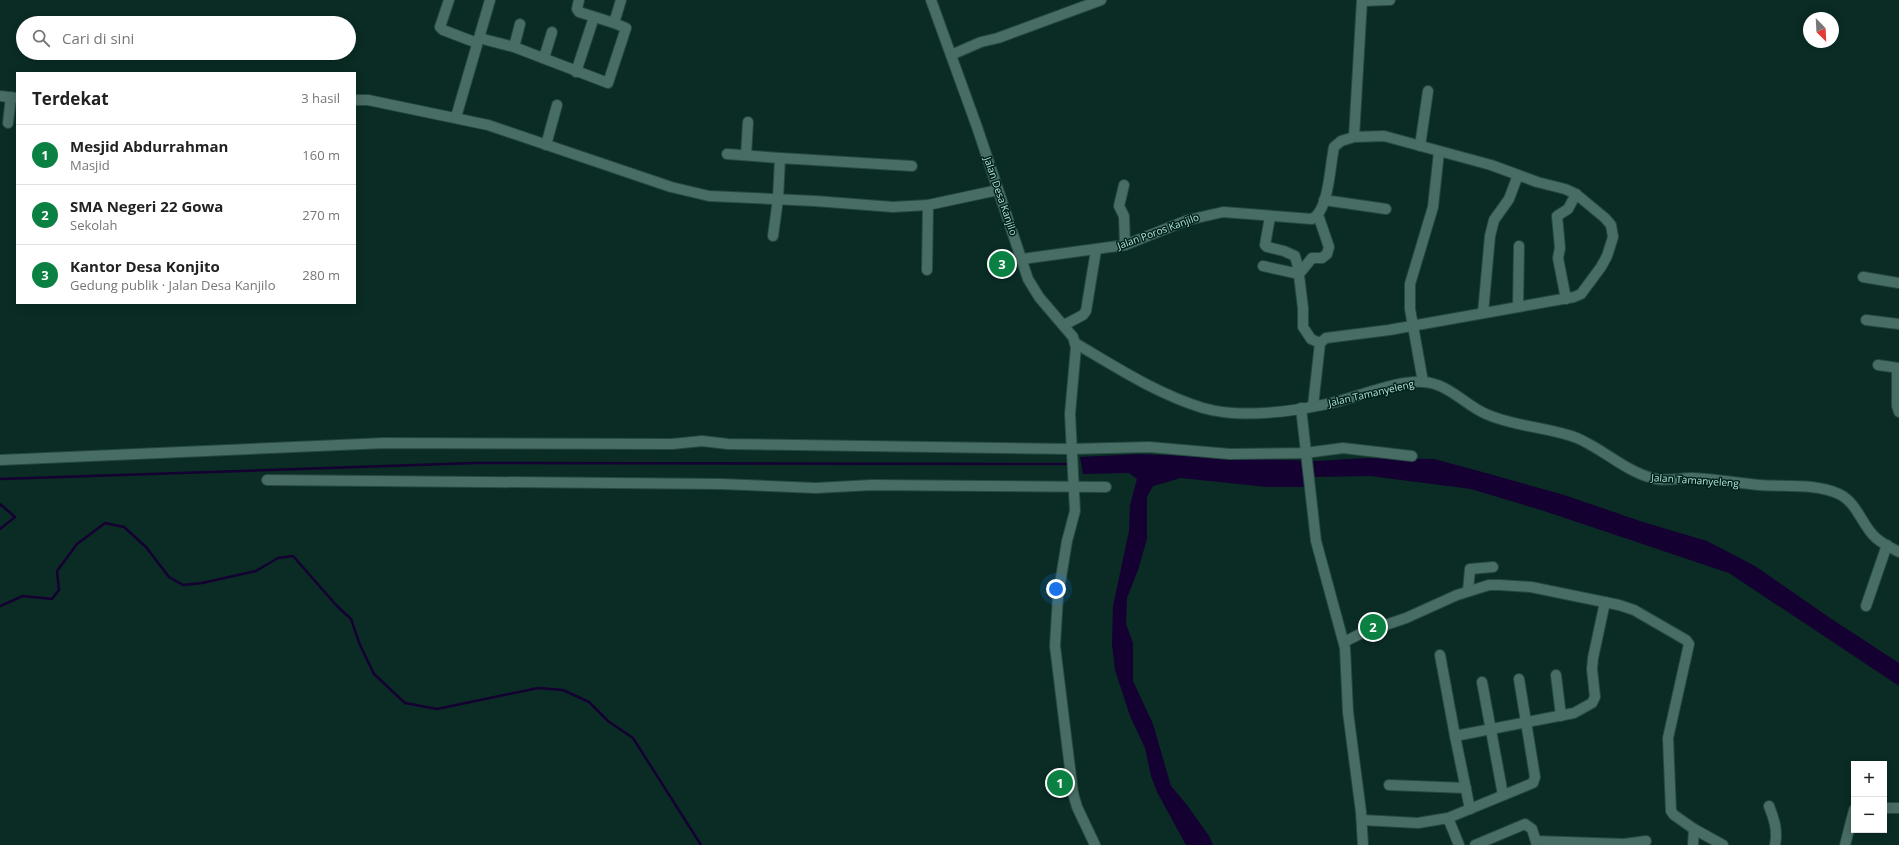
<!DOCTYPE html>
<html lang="id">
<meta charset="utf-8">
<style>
body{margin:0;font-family:"Open Sans",sans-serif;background:#f2f2f2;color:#222}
.controls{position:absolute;right:12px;bottom:12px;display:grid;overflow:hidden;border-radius:0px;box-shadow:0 2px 10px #0003}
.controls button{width:36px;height:36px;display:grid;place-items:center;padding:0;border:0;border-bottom:1px solid #e0e0e0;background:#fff;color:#222;font:20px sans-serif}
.compass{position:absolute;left:1803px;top:12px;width:36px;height:36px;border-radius:50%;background:#fff;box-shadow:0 2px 10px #0003;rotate:156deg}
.you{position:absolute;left:1056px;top:589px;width:14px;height:14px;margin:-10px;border:3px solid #fff;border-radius:50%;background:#1a73e8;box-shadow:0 0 0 6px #1a73e833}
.badge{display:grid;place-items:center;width:26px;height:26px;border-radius:50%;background:#0b8043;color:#fff;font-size:13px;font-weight:700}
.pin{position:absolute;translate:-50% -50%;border:2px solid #fff;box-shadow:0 1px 4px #0006}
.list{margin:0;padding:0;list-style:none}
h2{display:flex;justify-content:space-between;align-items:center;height:52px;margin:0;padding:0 16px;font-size:17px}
h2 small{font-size:13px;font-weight:400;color:#767676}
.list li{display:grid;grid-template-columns:26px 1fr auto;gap:12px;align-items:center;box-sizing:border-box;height:60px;padding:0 16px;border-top:1px solid #e0e0e0}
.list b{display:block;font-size:15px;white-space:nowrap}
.list p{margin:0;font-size:13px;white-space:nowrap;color:#767676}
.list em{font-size:13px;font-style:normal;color:#767676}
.icon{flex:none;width:22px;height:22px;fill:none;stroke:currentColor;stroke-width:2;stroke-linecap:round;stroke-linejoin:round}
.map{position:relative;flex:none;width:1899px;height:845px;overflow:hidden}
.search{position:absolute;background:#fff;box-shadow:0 2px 10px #0003;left:16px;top:16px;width:340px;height:44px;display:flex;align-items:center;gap:10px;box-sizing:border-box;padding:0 14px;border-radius:22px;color:#767676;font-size:15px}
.panel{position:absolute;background:#fff;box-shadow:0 2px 10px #0003;left:16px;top:72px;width:340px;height:232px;border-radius:0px}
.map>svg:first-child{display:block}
.water{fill:#140031}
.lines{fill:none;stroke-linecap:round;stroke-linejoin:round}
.stream{stroke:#140031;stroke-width:2.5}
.minor-casing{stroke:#254942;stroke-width:12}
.minor{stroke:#486d64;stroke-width:10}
.labels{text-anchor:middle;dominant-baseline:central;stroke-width:3;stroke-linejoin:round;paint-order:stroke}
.street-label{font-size:10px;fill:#b5e4d8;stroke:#01221c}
</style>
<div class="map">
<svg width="1899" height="845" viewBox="0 0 1899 845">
<rect width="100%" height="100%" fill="#0a2c25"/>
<path class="water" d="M1139,454l178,7 50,-3 67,1 52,14 78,22 79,27 64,19 48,25 75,52 69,45v23l-170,-113 -185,-62 -73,-22 -101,-13 -56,1 -5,10h-42l-86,-9 -28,8 -6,11v42l-9,31 -11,28 -1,26 7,19v38l20,43 18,62 16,19 22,31 4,9h-27l-29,-53 -6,-16 -6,-28 -15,-32 -15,-46 -3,-26 1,-38 16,-75 1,-26 7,-26 -8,-6 -46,1 -3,-17z"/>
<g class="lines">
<g class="stream">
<path d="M0,479l475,-16 594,1"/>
<path d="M0,504l15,13 -15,12"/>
<path d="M0,606l23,-10 29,3 7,-9 -2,-19 20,-27 28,-21 19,4 22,20 23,30 14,8 19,-2 54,-12 22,-13 15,-2 44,50 14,13 9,26 14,29 31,29 32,6 101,-21 25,2 26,12 19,19 25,17 68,107"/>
</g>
<defs>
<g id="minor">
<path d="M449,0l-9,27 3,3 34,13"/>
<path d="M931,0l46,127 51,152 11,18 34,40 3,10 -6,67 5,97 -8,30 -9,55 -3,50 18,147 4,14 18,38"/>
<path d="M1362,1l28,-1"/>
<path d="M614,23l7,-23"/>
<path d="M479,38l11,-38"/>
<path d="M514,47l6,-23"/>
<path d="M951,55l30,-13 17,-4 103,-38"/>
<path d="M544,58l8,-26"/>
<path d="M576,72l18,-55"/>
<path d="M0,96l17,2"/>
<path d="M355,100h13l120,25 183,62 38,9 106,5 78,6 35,-2 70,-15"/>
<path d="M456,117l23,-79 35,9 94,36 18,-55 -12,-5 -35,-11 -2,-3 2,-9"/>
<path d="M8,123l3,-26"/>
<path d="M1354,137l8,-137"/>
<path d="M546,145l11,-40"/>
<path d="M1420,146l8,-55"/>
<path d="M727,154l53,4"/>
<path d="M746,155l2,-33"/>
<path d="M1124,185l-5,21 5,10 1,29"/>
<path d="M1324,200l62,9"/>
<path d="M1270,217l-5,28 2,2 17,4 11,5 3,11 5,41v19l8,12 9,4"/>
<path d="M773,236l5,-37 2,-41 132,8"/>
<path d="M1022,259l103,-14 63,-25 35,-8 89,7c17,-8 18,-54 22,-72l7,-6 13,-4 30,-1 107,29 46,17 28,7 11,5 29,24 6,7 2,12 -6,19 -6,11 -20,27 -7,3 -185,33 -63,8 -6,5 -7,63"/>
<path d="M1263,266l36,8"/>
<path d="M927,270l1,-65"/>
<path d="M1299,274l13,-16h10l5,-4 2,-7 -11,-32"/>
<path d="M1863,277l36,6"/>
<path d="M1566,299l-8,-41 2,-10 -3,-32 11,-7 8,-15"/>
<path d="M1518,307l1,-61"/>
<path d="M1483,313l7,-77 4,-16 15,-21 9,-24"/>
<path d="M1866,320l33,4"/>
<path d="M1064,325l19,-10 3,-4 10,-61"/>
<path d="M1075,343c41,24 82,51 128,65 38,11 86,4 124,-4 29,-6 68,-24 96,-22 25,1 42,23 63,32 29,13 62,13 91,24 26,11 48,33 75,40 13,4 27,0 40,0 23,1 45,5 67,7 26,2 56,-2 80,9 17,8 22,28 34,41 7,8 17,12 26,17"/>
<path d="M1878,365l21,3"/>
<path d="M1897,368v38l2,6"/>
<path d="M1423,382l-13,-73v-25l23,-77 6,-55"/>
<path d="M1301,408l15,133 29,107 3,64 13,100 2,33"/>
<path d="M0,460l385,-17 287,1 30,-3 26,3 343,5 78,-2 81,7 75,-1 38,-5 69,8"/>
<path d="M267,480l454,4 95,4 56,-3 234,2"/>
<path d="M1468,591l2,-22 23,-2"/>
<path d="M1866,606l21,-61"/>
<path d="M1344,642l18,-9 44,-15 51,-23 32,-10h11l31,2 88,18 15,5 52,30 3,4 -21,94 3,73 3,4 20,14 -1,16"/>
<path d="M1440,655l15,81"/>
<path d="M1556,675l5,41"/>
<path d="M1482,682l21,113"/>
<path d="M1389,785l77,3"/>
<path d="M1769,806c5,13 9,24 6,39"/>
<path d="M1884,808h15"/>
<path d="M1470,809l-15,-73 119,-23 18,-10 3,-6 -3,-28 1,-11 12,-56"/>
<path d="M1448,818l11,27"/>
<path d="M1362,820l56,3 30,-5 85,-35 2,-6 -16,-98"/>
<path d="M1694,829l29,16"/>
<path d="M1536,841l88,3 22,-3"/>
<path d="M1475,845l50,-21 7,5 5,16"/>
<path d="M1845,845l9,-35"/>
</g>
</defs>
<use href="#minor" class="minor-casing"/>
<use href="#minor" class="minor"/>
</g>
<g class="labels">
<g class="street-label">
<text transform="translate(1001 196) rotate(71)">Jalan Desa Kanjilo</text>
<text transform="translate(1158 231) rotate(-20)">Jalan Poros Kanjilo</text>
<text transform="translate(1371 393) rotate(-13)">Jalan Tamanyeleng</text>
<text transform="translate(1695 480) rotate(4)">Jalan Tamanyeleng</text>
</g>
</g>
</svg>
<div class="controls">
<button>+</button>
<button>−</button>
</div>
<svg class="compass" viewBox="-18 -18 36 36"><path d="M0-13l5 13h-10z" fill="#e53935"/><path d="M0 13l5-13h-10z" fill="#767676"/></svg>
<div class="you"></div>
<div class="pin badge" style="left:1060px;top:783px">1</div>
<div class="pin badge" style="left:1373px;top:627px">2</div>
<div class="pin badge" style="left:1002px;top:264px">3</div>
<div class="search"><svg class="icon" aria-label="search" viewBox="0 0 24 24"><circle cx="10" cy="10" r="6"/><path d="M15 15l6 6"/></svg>Cari di sini</div>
<section class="panel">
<h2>Terdekat<small>3 hasil</small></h2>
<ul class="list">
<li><span class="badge">1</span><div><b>Mesjid Abdurrahman</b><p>Masjid</p></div><em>160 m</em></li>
<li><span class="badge">2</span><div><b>SMA Negeri 22 Gowa</b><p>Sekolah</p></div><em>270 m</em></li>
<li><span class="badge">3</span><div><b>Kantor Desa Konjito</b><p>Gedung publik · Jalan Desa Kanjilo</p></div><em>280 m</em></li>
</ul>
</section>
</div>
